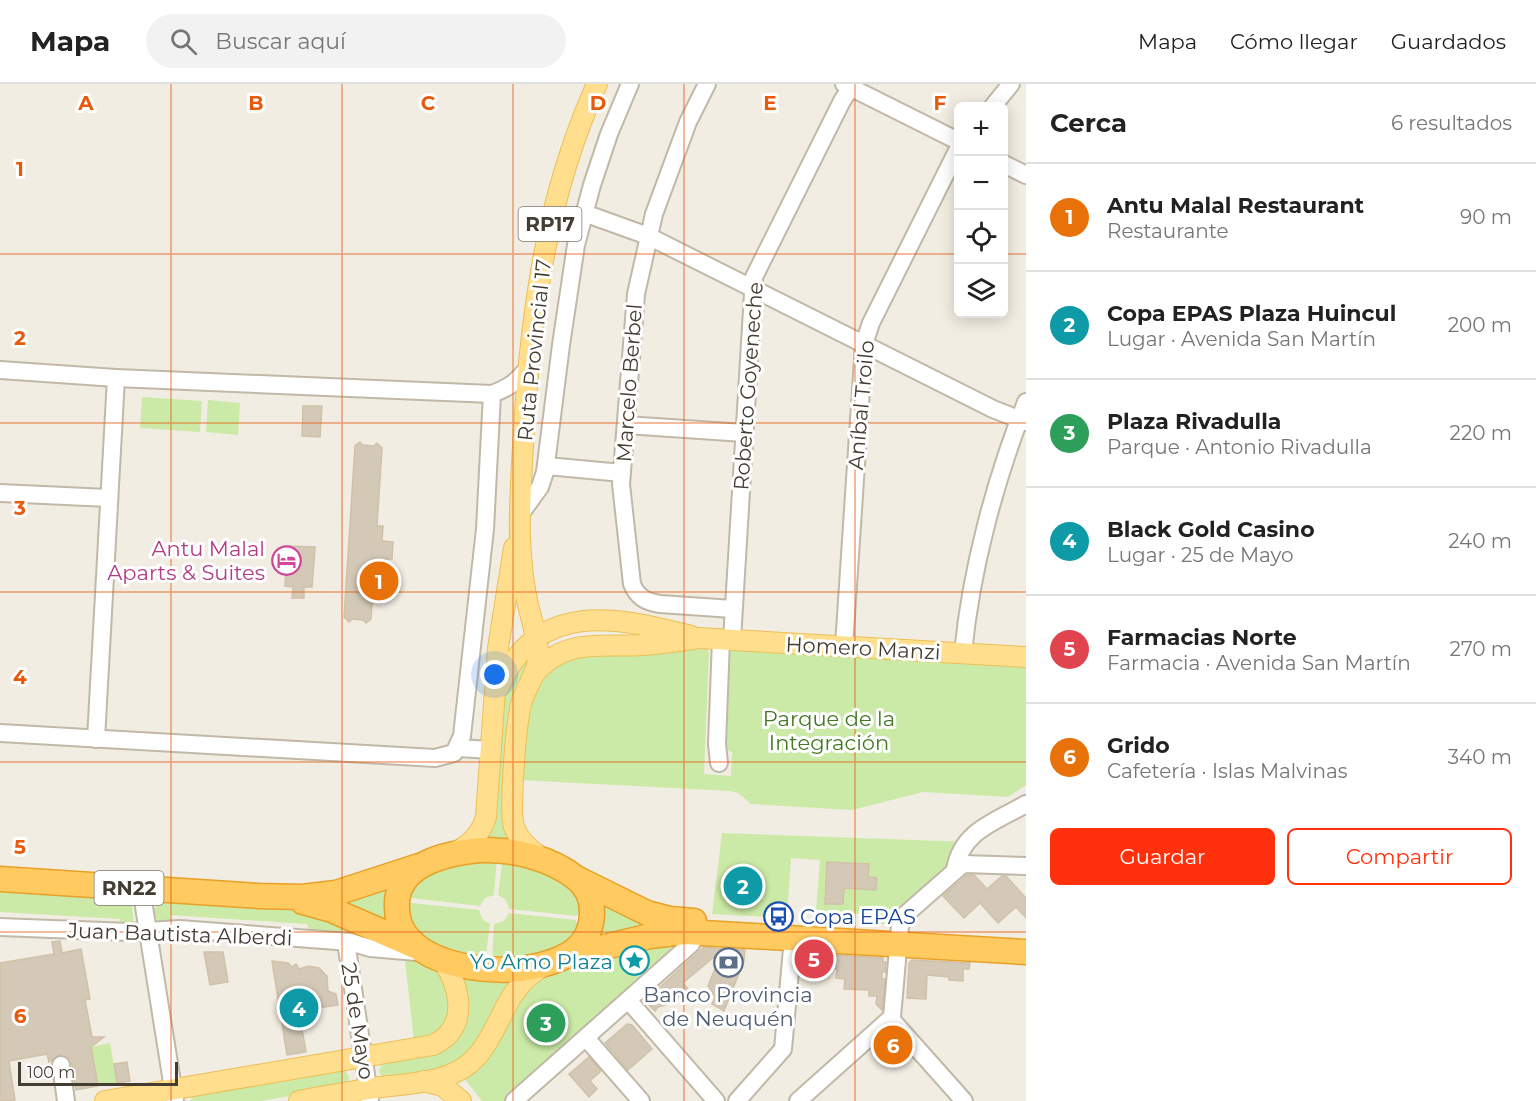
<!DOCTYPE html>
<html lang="es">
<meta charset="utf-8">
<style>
body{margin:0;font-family:Montserrat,sans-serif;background:#f2f2f2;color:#222}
.controls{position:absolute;right:18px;top:18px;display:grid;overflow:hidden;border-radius:9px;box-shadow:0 3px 15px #0003}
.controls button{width:54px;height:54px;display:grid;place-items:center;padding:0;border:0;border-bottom:2px solid #e0e0e0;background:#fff;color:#222;font:30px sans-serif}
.scale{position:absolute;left:18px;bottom:15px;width:160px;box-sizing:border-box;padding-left:6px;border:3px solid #443d32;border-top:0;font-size:16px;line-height:21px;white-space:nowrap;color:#443d32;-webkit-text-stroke:4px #fff;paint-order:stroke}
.you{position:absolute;left:495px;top:591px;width:21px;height:21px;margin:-15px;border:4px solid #fff;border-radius:50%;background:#1a73e8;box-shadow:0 0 0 9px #1a73e833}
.badge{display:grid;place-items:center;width:39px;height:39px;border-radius:50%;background:#ff310c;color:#fff;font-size:20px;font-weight:700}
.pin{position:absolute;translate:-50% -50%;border:3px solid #fff;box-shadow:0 2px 6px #0006}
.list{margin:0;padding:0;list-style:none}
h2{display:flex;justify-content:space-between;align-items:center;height:78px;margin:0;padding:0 24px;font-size:26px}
h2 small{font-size:20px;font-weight:400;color:#767676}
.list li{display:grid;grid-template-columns:39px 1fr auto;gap:18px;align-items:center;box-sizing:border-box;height:108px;padding:0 24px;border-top:2px solid #e0e0e0}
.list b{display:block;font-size:22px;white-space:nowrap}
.list p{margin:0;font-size:20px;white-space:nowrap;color:#767676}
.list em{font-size:20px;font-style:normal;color:#767676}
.actions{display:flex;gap:12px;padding:18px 24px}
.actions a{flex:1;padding:14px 0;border:2px solid #ff310c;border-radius:9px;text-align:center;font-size:21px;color:#ff310c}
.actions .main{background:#ff310c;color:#fff}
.icon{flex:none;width:33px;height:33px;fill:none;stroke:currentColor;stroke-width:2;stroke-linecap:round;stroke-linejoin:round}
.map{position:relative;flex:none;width:1026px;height:1017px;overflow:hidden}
header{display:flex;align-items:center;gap:36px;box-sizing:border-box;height:84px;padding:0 30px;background:#fff;border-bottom:2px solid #e0e0e0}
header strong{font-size:28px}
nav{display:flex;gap:33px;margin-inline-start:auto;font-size:21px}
.search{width:420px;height:54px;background:#f2f2f2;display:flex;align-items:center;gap:15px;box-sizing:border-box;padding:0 21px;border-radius:33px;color:#767676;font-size:22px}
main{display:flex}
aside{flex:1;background:#fff}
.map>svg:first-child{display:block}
.green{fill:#cceaa7}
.building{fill:#d4c9b7;stroke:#d0c1a9;stroke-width:1.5}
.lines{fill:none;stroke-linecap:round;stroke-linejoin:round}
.minor-casing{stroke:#c1b8a7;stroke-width:20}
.major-casing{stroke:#ebbf57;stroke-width:22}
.highway-casing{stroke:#e8a126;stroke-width:27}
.minor{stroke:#fff;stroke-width:16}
.major{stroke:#ffdf8e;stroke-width:20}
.highway{stroke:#ffca60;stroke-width:24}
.grid{fill:none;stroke:#e8590c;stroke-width:1.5;stroke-opacity:0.55}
.labels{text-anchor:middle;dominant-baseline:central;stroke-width:6;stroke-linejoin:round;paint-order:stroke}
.shield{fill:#fff;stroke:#7c7770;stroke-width:1.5}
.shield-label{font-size:20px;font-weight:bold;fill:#443d32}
.street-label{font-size:21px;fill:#443d32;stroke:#fff}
.hotel-label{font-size:21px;fill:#b23c85;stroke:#fff;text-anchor:end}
.park-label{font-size:21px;fill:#437922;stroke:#fff}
.transit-label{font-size:21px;fill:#164399;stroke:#fff;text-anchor:start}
.culture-label{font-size:21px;fill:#0d838f;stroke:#fff;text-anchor:end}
.service-label{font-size:21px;fill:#4e5e75;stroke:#fff}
.grid-label{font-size:20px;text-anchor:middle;font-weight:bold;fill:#e8590c;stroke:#fff;stroke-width:6;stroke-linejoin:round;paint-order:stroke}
</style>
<header>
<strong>Mapa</strong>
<div class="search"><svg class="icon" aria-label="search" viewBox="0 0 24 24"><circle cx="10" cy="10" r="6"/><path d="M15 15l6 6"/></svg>Buscar aquí</div>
<nav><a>Mapa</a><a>Cómo llegar</a><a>Guardados</a></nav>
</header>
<main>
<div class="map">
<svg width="1026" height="1017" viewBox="0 0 1026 1017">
<rect width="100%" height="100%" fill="#f2ede2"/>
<g class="green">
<path d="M142,313l60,4 -2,31 -60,-4z"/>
<path d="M208,316l32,3 -2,32 -32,-3z"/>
<path d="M667,562l40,2 2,5 -5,121 27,2 1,-24 -5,-2 -2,-5 5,-91 2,-5 294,15v121l-18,12 -85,-5 -71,18 -101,-6 -13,-11 -8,-2 -211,-11 12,-89 27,-32z"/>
<path d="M532,564l-19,193 -32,-2 21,-141z"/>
<path d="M722,749l247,9 -1,14 -8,3 -71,65h-8l-9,-9 -56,-4 4,-51 -29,-2 -4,60 -75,-4z"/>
<path d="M497,773l-3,38 -9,3 -5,8 -78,-9 21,-25z"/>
<path d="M503,773l6,1 65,28 12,30 -9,-1 -1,1 -67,-7 -3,-9 -8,-5z"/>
<path d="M391,796l7,51 -57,-27z"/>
<path d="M0,808l125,8 7,6 2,17 -1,2 -14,1 1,-7 -120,-7z"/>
<path d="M593,808l55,32 -56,16z"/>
<path d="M162,817l137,9 80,32 -69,-9 -3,-9 -137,-9 3,9c-17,-1 -28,-10 -11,-23z"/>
<path d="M412,819l67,7 4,10 7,4 -5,38 -65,-20 -19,-38z"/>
<path d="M509,829l67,7v2l9,1 -15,24 -78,16 2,-39 10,-3z"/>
<path d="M668,855l5,6 -3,4 -166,152h-22l-18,-23 70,-100z"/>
<path d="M405,876c14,1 33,7 40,21 3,5 3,13 4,18 3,25 -13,36 -35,42z"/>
<path d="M457,889l62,4 -41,67 -27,24 -69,10 -3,-8 4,-7 61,-15z"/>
<path d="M110,959l7,40 -19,3 -7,-39z"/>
<path d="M345,986l4,7 -2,6 -5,4 -81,14h-71l3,-6z"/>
</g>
<g class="building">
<path d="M303,322h19l-2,31 -18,-1z"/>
<path d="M360,358l2,3 12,1 3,-3 5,5 -5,78h6l-1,15 11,1 -1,17h-6l-3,44h-11l-1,16 -5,4 -3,-3 -11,-1 -3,3 -5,-5 11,-171z"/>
<path d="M287,462l28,1 -3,40h-8v11h-12l1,-11 -8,-1z"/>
<path d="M827,778l42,2 -1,13 9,1 -1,12 -32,-2 -1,16h-18z"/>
<path d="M967,791h7l13,14 15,-13h4l20,22v20l-10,-11 -18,16 -18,-20 -16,15 -21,-22z"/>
<circle cx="743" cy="801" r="10"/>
<path d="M60,857l2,12 19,-4 9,50 -5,1 7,37h12l-13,10 7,39 -22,4 -5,-31 -12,-4 -10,7 -2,-8 -38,7 6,39 -15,1v-138l54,-9 -2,-12z"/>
<path d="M704,863l19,2 -40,34 5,6 -16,14 -14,4 -3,4 -6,-6v-8z"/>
<path d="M723,865l22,1 -1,11 -20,50 -12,-7 3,-7 -7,-11z"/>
<path d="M204,868h19l5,30 -18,3z"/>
<path d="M802,869l81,5v4h3l-1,10h-3v7h3l-3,31 -6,-6 1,-8h-8v-6l-25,-1 1,-10 -9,-1 1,-9 -36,-2z"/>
<path d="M912,876l58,3 -1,6h-6v12l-14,-1v-3l-22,-2 -1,24 -19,-1 2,-35z"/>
<path d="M272,877l16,2 4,4 4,-3 3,5 10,-3 10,2 8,8 1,15 8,3 2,11 -39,6 7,41 -19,3z"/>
<path d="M627,940l5,1 20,24 -24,21 -23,-27z"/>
<path d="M890,951l13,15 -8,6 -12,-15z"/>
<path d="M589,973l12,14 -11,10 7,8 -8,8 -20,-23z"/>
<path d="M127,978l3,19 -13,2 -3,-19z"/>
</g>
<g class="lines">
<defs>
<g id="minor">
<path d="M707,0l-19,38 -34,92 -18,80 -15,190 11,100c5,13 14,18 28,20l73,5"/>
<path d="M844,0l114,57"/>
<path d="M993,22l18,-22"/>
<path d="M1004,80l22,11"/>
<path d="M584,129l64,23 345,173 33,13"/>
<path d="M0,286l116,8 376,16c16,-6 25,-12 35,-25"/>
<path d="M626,341l118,8"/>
<path d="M547,382l75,7"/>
<path d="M0,409l108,5"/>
<path d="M519,432l21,-29 5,-15 16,-127 15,-100 16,-60 17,-51 21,-50"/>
<path d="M732,556l22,-363 88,-176 11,-17"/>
<path d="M844,562l20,-302 7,-21 87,-174"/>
<path d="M963,569c8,-83 32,-173 63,-251"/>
<path d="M0,649l435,25 19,-5 8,-17 23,-207 7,-135"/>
<path d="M96,655l20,-361"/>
<path d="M458,664l33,2"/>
<path d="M719,679l-2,-19 4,-104"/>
<path d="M955,786c6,-39 40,-48 71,-66"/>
<path d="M141,804l34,213"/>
<path d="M0,843l130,5 50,-3 170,13 20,6 47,4"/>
<path d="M346,858l24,159"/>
<path d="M628,916l88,101"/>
<path d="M891,935l73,82"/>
<path d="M586,954l55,63"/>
<path d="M61,981l5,36"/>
<path d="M514,1017l177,-157 4,-7 2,-13"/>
<path d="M737,1017l46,-52 10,-111"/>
<path d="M798,1017l94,-84 8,-91 6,-12 57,-50 63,2"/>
</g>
<g id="major">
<path d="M534,590c31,-37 67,-26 109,-29 19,-1 38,-4 56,-7l327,19"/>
<path d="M499,603c38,-87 116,-71 192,-51"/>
<path d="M453,769c16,-7 28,-19 33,-36l12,-169 16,-100"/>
<path d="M541,774c-11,-9 -22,-17 -27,-31 -5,-17 2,-108 8,-126 4,-14 15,-27 16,-42 1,-18 -6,-37 -10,-54 -5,-22 -7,-44 -8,-67 -1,-37 2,-73 4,-109 7,-120 23,-234 73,-345"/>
<path d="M424,997l19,5 18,15"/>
<path d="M105,1017l328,-56c38,-17 27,-59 8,-87"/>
<path d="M299,1017c27,-5 55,-10 82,-14 25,-3 54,-4 77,-16 8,-4 15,-10 21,-17 25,-32 26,-66 64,-88"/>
</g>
<g id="highway">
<path d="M481,766c32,-1 70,8 95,28 23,18 20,55 -1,72 -10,8 -22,12 -34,15 -38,11 -111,4 -136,-31 -5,-7 -8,-17 -8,-26 -3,-44 50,-55 84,-58z"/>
<path d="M576,794l71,35 23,6 24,2"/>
<path d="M0,795l259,17 43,1 34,-4 83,-27"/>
<path d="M303,818l29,8 83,36"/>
<path d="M568,872l82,-20 35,-4 341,20"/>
</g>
</defs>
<use href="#minor" class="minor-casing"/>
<use href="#major" class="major-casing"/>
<use href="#highway" class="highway-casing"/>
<use href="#minor" class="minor"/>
<use href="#major" class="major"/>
<use href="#highway" class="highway"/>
</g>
<path class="grid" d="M171,0v1017M342,0v1017M513,0v1017M684,0v1017M855,0v1017M0,170h958M1004,170h22M0,339h1026M0,508h1026M0,678h1026M0,848h1026"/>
<defs>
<symbol id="hotel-ring" viewBox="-11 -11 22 22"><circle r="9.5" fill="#fff" stroke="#d1479c" stroke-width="1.5"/><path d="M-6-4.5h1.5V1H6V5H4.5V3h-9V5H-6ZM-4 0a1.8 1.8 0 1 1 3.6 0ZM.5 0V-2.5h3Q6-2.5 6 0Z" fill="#d1479c"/></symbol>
<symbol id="bus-ring" viewBox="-11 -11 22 22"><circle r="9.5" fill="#fff" stroke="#1a4fb4" stroke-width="1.5"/><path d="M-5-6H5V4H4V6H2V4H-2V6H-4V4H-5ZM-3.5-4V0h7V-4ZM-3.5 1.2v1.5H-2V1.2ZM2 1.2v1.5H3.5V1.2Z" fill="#1a4fb4"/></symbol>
<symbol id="sight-ring" viewBox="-11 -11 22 22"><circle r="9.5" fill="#fff" stroke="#0f9aa8" stroke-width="1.5"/><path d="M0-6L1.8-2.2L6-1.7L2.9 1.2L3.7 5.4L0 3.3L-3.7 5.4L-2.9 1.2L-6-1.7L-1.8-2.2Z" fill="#0f9aa8"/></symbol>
<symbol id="bank-ring" viewBox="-11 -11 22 22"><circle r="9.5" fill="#fff" stroke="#5c6f8a" stroke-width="1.5"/><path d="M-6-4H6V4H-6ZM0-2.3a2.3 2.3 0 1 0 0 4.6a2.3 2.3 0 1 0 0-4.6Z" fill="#5c6f8a"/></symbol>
</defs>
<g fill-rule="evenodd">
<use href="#hotel-ring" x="270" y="460" width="33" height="33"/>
<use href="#bus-ring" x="762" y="816" width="33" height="33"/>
<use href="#sight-ring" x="618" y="860" width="33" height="33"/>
<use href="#bank-ring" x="712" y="862" width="33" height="33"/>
</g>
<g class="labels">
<g class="shield">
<rect x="518.5" y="123" width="63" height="34" rx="4.5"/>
<rect x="94.5" y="787" width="69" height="34" rx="4.5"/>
</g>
<g class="shield-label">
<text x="550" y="140">RP17</text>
<text x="129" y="804">RN22</text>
</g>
<g class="street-label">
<text transform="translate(534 266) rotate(-84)">Ruta Provincial 17</text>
<text transform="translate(629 299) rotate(-86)">Marcelo Berbel</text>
<text transform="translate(748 302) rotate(-86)">Roberto Goyeneche</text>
<text transform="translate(861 321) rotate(-85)">Aníbal Troilo</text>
<text transform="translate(863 564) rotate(3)">Homero Manzi</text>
<text transform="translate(180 850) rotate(2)">Juan Bautista Alberdi</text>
<text transform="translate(358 937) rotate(81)">25 de Mayo</text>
</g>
<g class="hotel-label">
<text x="265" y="464">Antu Malal<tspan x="265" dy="24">Aparts &amp; Suites</tspan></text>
</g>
<g class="park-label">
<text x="829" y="634">Parque de la<tspan x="829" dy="24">Integración</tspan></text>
</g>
<g class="transit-label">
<text x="800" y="832">Copa EPAS</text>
</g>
<g class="culture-label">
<text x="613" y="877">Yo Amo Plaza</text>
</g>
<g class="service-label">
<text x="728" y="910">Banco Provincia<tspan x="728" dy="24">de Neuquén</tspan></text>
</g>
</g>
<g class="grid-label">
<text x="86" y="26">A</text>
<text x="256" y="26">B</text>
<text x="428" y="26">C</text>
<text x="598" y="26">D</text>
<text x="770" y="26">E</text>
<text x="940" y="26">F</text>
<text x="20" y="92">1</text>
<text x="20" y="261">2</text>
<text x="20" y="431">3</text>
<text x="20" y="600">4</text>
<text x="20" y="770">5</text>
<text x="20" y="939">6</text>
</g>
</svg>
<div class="controls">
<button>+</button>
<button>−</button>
<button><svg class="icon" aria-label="locate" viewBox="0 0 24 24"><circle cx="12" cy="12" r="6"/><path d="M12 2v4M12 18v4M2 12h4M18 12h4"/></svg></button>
<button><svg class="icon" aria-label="layers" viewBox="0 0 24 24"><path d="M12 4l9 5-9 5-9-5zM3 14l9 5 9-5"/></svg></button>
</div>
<div class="scale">100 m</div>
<div class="you"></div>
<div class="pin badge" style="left:379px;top:497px;background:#e8710a">1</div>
<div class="pin badge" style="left:743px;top:802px;background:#0f9aa8">2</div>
<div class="pin badge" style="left:546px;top:939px;background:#2e9e5b">3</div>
<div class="pin badge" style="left:299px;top:924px;background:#0f9aa8">4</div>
<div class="pin badge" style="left:814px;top:875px;background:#e0444e">5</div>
<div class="pin badge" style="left:893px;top:961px;background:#e8710a">6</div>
</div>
<aside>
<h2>Cerca<small>6 resultados</small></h2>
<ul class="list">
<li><span class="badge" style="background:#e8710a">1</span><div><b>Antu Malal Restaurant</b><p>Restaurante</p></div><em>90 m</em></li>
<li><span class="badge" style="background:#0f9aa8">2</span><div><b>Copa EPAS Plaza Huincul</b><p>Lugar · Avenida San Martín</p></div><em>200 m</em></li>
<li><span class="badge" style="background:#2e9e5b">3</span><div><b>Plaza Rivadulla</b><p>Parque · Antonio Rivadulla</p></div><em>220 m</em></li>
<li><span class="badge" style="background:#0f9aa8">4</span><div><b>Black Gold Casino</b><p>Lugar · 25 de Mayo</p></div><em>240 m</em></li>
<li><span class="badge" style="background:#e0444e">5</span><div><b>Farmacias Norte</b><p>Farmacia · Avenida San Martín</p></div><em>270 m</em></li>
<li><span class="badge" style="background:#e8710a">6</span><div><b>Grido</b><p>Cafetería · Islas Malvinas</p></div><em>340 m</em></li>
</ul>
<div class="actions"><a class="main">Guardar</a><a>Compartir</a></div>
</aside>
</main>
